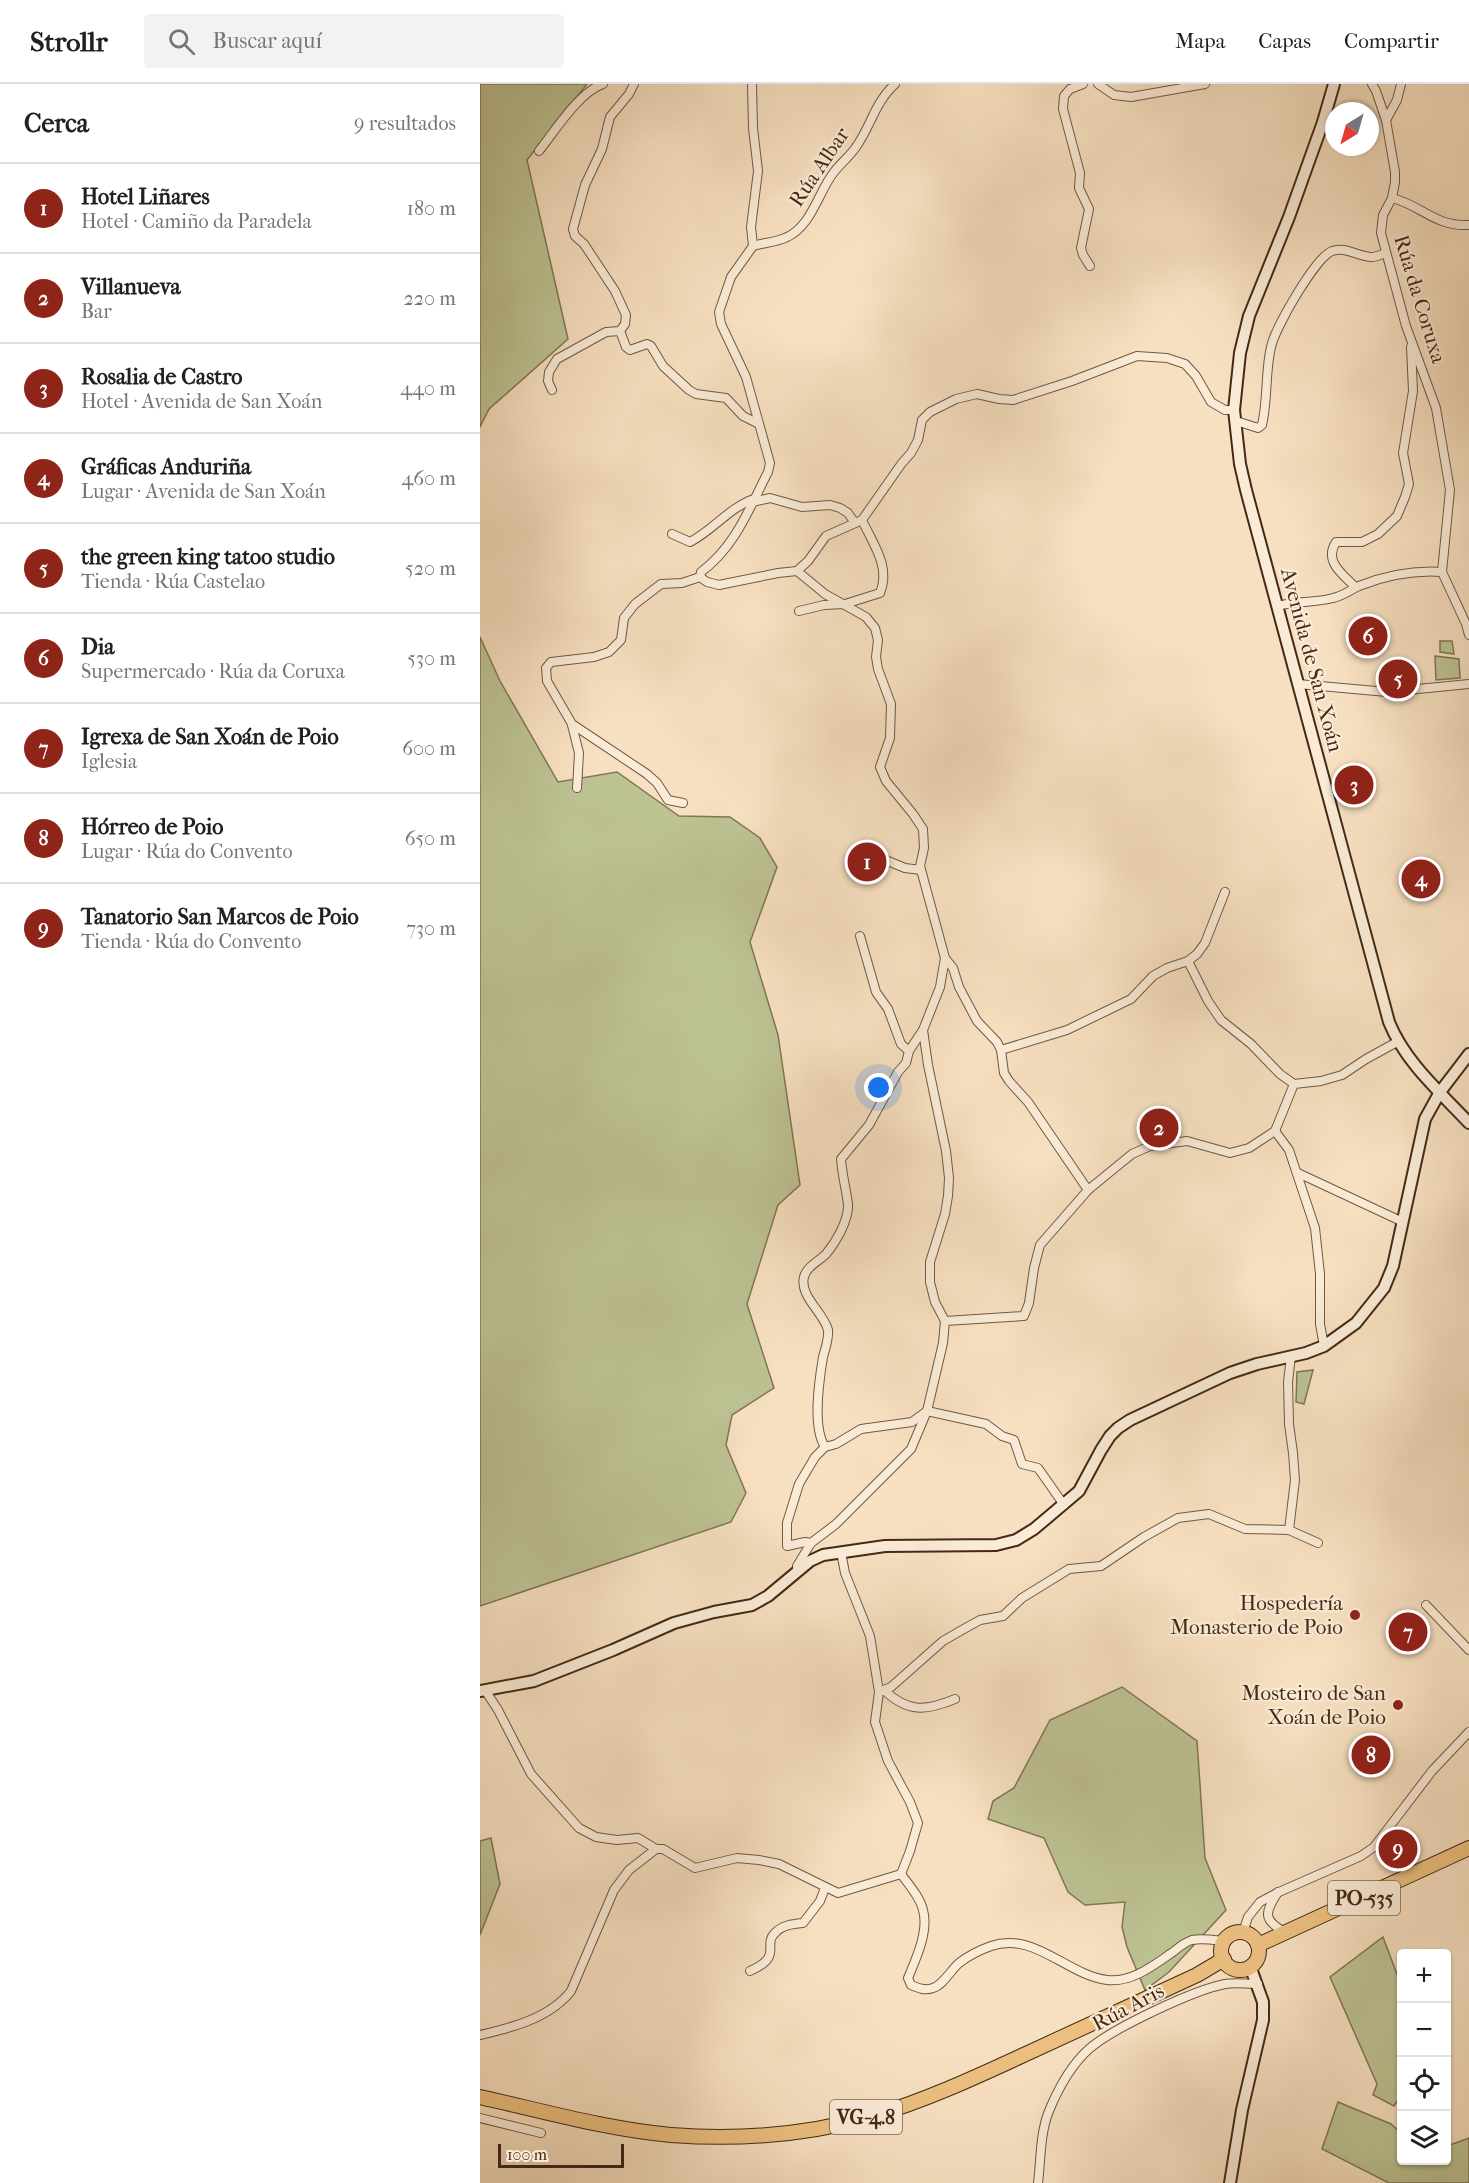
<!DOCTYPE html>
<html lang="es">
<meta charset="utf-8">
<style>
body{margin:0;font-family:"IM FELL French Canon",serif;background:#f2f2f2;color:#202124}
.controls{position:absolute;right:18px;bottom:18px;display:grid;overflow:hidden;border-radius:6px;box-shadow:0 2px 4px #0004}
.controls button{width:54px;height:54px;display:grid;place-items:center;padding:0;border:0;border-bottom:2px solid #e0e0e0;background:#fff;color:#202124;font:30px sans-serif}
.compass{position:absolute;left:845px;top:18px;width:54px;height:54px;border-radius:50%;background:#fff;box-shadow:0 2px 4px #0004;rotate:217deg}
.scale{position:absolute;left:18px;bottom:15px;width:126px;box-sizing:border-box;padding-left:6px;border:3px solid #442a15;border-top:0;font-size:16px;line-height:21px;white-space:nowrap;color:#442a15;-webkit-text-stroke:4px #faebd7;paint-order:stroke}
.you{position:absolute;left:399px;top:1004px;width:21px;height:21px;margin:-15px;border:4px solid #fff;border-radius:50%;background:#1a73e8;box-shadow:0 0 0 9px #1a73e833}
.badge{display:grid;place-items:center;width:39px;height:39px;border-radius:50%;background:#8f2418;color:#fff;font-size:20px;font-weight:700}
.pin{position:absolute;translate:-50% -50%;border:3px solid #fff;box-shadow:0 2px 6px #0006}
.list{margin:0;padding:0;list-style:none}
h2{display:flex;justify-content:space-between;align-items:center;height:78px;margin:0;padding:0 24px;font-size:26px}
h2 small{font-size:20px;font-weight:400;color:#757577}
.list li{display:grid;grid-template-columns:39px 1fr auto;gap:18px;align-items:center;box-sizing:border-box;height:90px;padding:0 24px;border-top:2px solid #e0e0e0}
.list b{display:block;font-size:22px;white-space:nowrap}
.list p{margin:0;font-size:20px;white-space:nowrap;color:#757577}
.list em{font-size:20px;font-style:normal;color:#757577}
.icon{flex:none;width:33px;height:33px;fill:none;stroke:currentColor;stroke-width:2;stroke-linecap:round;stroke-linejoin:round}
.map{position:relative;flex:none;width:989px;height:2099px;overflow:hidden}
header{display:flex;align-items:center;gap:36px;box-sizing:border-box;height:84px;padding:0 30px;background:#fff;border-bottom:2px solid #e0e0e0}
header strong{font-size:28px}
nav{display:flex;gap:33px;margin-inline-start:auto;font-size:21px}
.search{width:420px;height:54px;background:#f2f2f2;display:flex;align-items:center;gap:15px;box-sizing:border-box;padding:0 21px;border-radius:6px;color:#757577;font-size:22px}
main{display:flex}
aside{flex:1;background:#fff}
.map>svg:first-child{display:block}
.green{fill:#bdc293;stroke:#807654;stroke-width:1.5}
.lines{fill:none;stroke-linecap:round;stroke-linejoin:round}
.street-casing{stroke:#715840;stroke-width:10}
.secondary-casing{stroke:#442a15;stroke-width:14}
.highway-casing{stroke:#442a15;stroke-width:16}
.street{stroke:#faebd7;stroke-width:8}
.secondary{stroke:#faebd7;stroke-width:10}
.highway{stroke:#ecc080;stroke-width:14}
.poi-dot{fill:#8f2418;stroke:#faebd7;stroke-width:2}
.labels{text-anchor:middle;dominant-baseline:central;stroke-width:4.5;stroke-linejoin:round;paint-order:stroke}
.shield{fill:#faebd7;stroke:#7b644f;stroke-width:1.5}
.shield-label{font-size:20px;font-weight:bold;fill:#442a15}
.street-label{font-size:21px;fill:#442a15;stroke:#faebd7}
.poi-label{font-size:21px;fill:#442a15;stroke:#faebd7;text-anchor:end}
</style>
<header>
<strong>Strollr</strong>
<div class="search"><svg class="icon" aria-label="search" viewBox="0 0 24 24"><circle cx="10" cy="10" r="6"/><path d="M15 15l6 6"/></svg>Buscar aquí</div>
<nav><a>Mapa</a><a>Capas</a><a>Compartir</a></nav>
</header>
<main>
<aside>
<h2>Cerca<small>9 resultados</small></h2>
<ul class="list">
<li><span class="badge">1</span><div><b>Hotel Liñares</b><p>Hotel · Camiño da Paradela</p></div><em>180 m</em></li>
<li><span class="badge">2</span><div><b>Villanueva</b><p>Bar</p></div><em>220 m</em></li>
<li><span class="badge">3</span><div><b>Rosalia de Castro</b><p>Hotel · Avenida de San Xoán</p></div><em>440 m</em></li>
<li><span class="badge">4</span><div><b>Gráficas Anduriña</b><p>Lugar · Avenida de San Xoán</p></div><em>460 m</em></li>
<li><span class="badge">5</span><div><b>the green king tatoo studio</b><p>Tienda · Rúa Castelao</p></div><em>520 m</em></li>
<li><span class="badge">6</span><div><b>Dia</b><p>Supermercado · Rúa da Coruxa</p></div><em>530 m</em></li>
<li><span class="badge">7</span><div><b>Igrexa de San Xoán de Poio</b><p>Iglesia</p></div><em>600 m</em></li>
<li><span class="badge">8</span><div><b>Hórreo de Poio</b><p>Lugar · Rúa do Convento</p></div><em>650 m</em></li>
<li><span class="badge">9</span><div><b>Tanatorio San Marcos de Poio</b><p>Tienda · Rúa do Convento</p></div><em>730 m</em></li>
</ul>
</aside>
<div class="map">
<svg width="989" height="2099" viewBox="0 0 989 2099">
<rect width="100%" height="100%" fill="#f7e0c1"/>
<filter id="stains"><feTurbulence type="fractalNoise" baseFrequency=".00333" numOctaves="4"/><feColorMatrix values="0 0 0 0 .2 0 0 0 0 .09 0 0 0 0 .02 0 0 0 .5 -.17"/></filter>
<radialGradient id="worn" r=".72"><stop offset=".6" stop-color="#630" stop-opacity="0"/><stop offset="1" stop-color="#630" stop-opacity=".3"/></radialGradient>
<g class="green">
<path d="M0,0h107l-60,76 41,179 -79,70 -9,18z"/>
<path d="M0,553l20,44 58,101 59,-10 62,44 51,1 30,21 17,29 -27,75 28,93 22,150 -22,20 -31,99 27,84 -42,27 -6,30 20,48 -15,29 -251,84z"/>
<path d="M960,557h12l2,13 -14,-2z"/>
<path d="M955,572l24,3 1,19 -24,2z"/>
<path d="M833,1286l-9,34 -8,-2 1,-30z"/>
<path d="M642,1603l75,54 8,117 21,52 -57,62 -24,18 -18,-43 -5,-20 3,-25 -40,3 -17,-13 -24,-54 -56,-19 5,-18 21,-13 36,-68z"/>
<path d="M11,1754l9,46 -20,51v-94z"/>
<path d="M903,1853l18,48v110l-7,11 -21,-11 4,-11 -47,-107z"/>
<path d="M858,2018l53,22 10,9 1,27h44l1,-14 22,-8v45h-80l-67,-34z"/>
</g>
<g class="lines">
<defs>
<g id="street">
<path d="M272,0l1,44 5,43 -7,56 2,19"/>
<path d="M603,0l-13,5 -6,7 -1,13 17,64 -1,15 10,21 -8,39 2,7 7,11"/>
<path d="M618,0l16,11 17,2 74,-13"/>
<path d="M906,36l11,-20 4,-16"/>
<path d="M59,67c16,-20 40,-59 64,-67"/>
<path d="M912,114c29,7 43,29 77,27"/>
<path d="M273,162c10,-3 23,-4 32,-8 27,-11 33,-46 49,-66 7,-9 16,-16 22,-25 15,-21 19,-45 39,-63"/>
<path d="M140,247l6,16 4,3 17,-6 4,2 12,20 26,24 7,4 30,4 17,18 14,7"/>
<path d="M72,306l-4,-9 1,-9 8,-13 49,-27 14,-1 5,-7 1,-9 -11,-24 -31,-47 -9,-8 -2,-7 12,-44 17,-36 8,-32 19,-23 5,-10"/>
<path d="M756,337l22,7 4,-3c6,-25 3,-53 9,-78 4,-19 44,-89 61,-96 14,-5 26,6 40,6 4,0 10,-3 14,-4"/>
<path d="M272,418l18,-4 32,9 28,-2 10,3 8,5 7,10"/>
<path d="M192,450l18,8c23,-12 40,-35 64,-43"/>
<path d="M317,487l28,23 41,23 9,11 3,12 -2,17 2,12 13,35 -1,34 -10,29 6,14 27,33 10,15 1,19 -4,18 25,92 -5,29 -17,43 5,35 18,86 3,27 -1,18 -3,18 -15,48v20l5,20 10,19"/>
<path d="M962,488l24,52 3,11"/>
<path d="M220,493l7,5 12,3 59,-12 19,-2 11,-10 18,-25 36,-16 40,-57 9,-10 7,-13 4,-20 8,-8 26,-13 21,-5 22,5 14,1 59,-19 65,-25 30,2 18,6 11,12 15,26 14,8h9"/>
<path d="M220,493l1,-5c34,-25 48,-63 67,-100l2,-9 -24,-86 -25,-53 -2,-12 12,-35 22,-31"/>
<path d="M875,503c-11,-12 -32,-25 -19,-45h26l16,-8 19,-18 8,-19 4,-13 -6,-31 10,-62 -2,-44"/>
<path d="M797,522c18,-5 38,-3 56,-8 10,-2 17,-8 26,-12 28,-11 53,-16 83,-14l8,-82 -14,-82 -30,-82 -25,-93 2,-18 9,-17 3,-16v-10l-9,-52 -10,-29 -4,-7"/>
<path d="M319,527l25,-6 21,-1 35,-11c11,-26 -7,-49 -18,-73"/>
<path d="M818,600l89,8 82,-8"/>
<path d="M92,641l7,28 -2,35"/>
<path d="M203,719l-15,-3 -11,-17 -10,-9 -75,-50 -25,-43 -1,-13 5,-6 43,-5 15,-5 12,-12 3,-22 11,-14 26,-20 21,-1 18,-6"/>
<path d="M403,775l22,9 16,2"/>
<path d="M380,852l16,56 12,17 13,35 8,7"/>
<path d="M465,874l8,10 6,19 18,34 20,21 4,8 3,23 5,8 19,21 60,88"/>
<path d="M708,877l20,40 13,19 30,24 29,30 14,10"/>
<path d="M521,966l66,-20 64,-31 22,-23 14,-8 21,-7 9,-7 8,-11 20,-51"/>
<path d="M795,1047l14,19 26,78 5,46v50l4,22"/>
<path d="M818,1089l105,49"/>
<path d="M465,1237l79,-5 5,-13 5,-35 6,-23 48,-55 44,-36 18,-8 37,-5 43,12 19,-5 26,-17 19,-47 27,-3 21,-6 24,-16 31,-17"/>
<path d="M345,1363c-13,-20 -6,-66 -2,-90 2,-7 6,-19 5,-27 -4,-17 -29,-34 -24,-53 3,-11 14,-15 22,-23 10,-12 23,-34 22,-50 -2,-15 -6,-30 -7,-45l28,-34 29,-53 8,-9 3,-12 14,-21"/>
<path d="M809,1446l6,-50 -2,-27 -4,-29 -1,-42 3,-26"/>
<path d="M331,1459l-6,-1 -18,4v-23l12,-39 16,-27 10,-10 11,-3 25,-15 51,-7 15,-11 59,13 16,12 12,4 8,24 16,4 26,37"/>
<path d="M361,1468l4,21 25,63 9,56 -4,30 13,39 22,41 8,21 -8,28 -9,23"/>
<path d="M317,1488v-6l14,-23 25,-19 75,-75 16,-38 16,-68 2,-22"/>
<path d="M946,1521l43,45"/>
<path d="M5,1606l13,20 33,64 48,54 17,9 21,3 21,-2 18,11h7l32,19 42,-10 22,2 20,4 59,29 63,-19"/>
<path d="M404,1606c24,23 42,21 71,9"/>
<path d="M399,1608l12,-5 52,-46 19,-11 18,-10 23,-4 19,-18 47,-29 32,-3 43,-29 34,-19 31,-4 36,15 44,1 29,13"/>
<path d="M421,1790c8,11 19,23 22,36 6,21 -7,49 -15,68l3,7c7,3 14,6 22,3 10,-3 18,-18 26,-25 9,-7 21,-13 32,-17 43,-15 76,29 116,34 25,3 47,-15 66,-28 6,-5 12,-10 19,-12 10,-2 22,0 32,1"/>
<path d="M798,1808c-13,20 -16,28 7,40"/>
<path d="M763,1848l5,-15 12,-15 19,-10 82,-36 13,-9 58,-76 37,-39"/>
<path d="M270,1887c34,-15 12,-26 25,-38 7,-8 18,-9 28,-10l17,-22 5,-13"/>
<path d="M0,1951c31,-7 70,-17 91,-44l43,-101 15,-20 27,-21"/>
<path d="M0,2034l61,15"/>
<path d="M558,2099c3,-24 2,-50 11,-72 9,-22 22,-46 40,-62 24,-21 105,-59 136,-65 10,-2 22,0 33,0"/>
</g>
<g id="secondary">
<path d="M854,0l-11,38 -34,95 -40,99 -9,37 -6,57 6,54 6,26 143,532c16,40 51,70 80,101"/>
<path d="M0,1607l54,-10 79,-31 61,-27 40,-11 38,-7 16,-9 42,-35 13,-6 62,-9 111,-1 20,-5 18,-11 45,-38 22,-41 9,-14 8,-8 12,-8 100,-47 27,-9 49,-11 18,-7 32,-23 28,-35 9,-22 32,-147 15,-27 29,-38"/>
<path d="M750,2099l12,-73 21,-90v-18l-13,-36"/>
</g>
<g id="highway">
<circle cx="760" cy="1867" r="19"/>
<path d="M778,1861l211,-97"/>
<path d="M0,2013c63,14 126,32 191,38 67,5 137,0 202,-19 54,-16 105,-40 155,-63 56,-26 113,-52 169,-78l27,-16"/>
</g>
</defs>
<use href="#street" class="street-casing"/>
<use href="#secondary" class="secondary-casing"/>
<use href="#highway" class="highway-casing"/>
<use href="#street" class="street"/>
<use href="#secondary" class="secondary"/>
<use href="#highway" class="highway"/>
</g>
<g class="poi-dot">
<circle cx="875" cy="1531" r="6"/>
<circle cx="918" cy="1621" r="6"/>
</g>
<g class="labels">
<g class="shield">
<rect x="848" y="1797" width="72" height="34" rx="4.5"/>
<rect x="350" y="2016" width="72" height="34" rx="4.5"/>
</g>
<g class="shield-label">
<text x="884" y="1814">PO-535</text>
<text x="386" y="2033">VG-4.8</text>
</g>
<g class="street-label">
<text transform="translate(339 83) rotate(-56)">Rúa Albar</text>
<text transform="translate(940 215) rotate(73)">Rúa da Coruxa</text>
<text transform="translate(832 576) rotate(75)">Avenida de San Xoán</text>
<text transform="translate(648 1923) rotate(-28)">Rúa Aris</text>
</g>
<g class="poi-label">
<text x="863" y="1519">Hospedería<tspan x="863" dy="24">Monasterio de Poio</tspan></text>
<text x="906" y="1609">Mosteiro de San<tspan x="906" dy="24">Xoán de Poio</tspan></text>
</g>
</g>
<rect width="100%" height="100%" filter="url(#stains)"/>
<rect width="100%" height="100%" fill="url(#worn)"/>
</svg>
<div class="controls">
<button>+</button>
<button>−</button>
<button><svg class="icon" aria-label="locate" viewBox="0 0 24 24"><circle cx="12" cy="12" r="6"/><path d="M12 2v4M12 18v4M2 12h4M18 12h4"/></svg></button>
<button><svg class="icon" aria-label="layers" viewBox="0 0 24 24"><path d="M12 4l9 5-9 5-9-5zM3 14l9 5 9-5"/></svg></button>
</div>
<svg class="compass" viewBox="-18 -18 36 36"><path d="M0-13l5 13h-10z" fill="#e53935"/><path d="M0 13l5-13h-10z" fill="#757577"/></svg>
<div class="scale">100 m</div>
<div class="you"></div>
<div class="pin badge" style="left:387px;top:778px">1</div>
<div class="pin badge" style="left:679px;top:1044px">2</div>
<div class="pin badge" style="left:874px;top:701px">3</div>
<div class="pin badge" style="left:941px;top:795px">4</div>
<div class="pin badge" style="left:918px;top:595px">5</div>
<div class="pin badge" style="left:888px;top:552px">6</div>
<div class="pin badge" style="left:928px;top:1548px">7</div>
<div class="pin badge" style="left:891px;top:1671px">8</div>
<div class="pin badge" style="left:918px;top:1765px">9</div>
</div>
</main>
